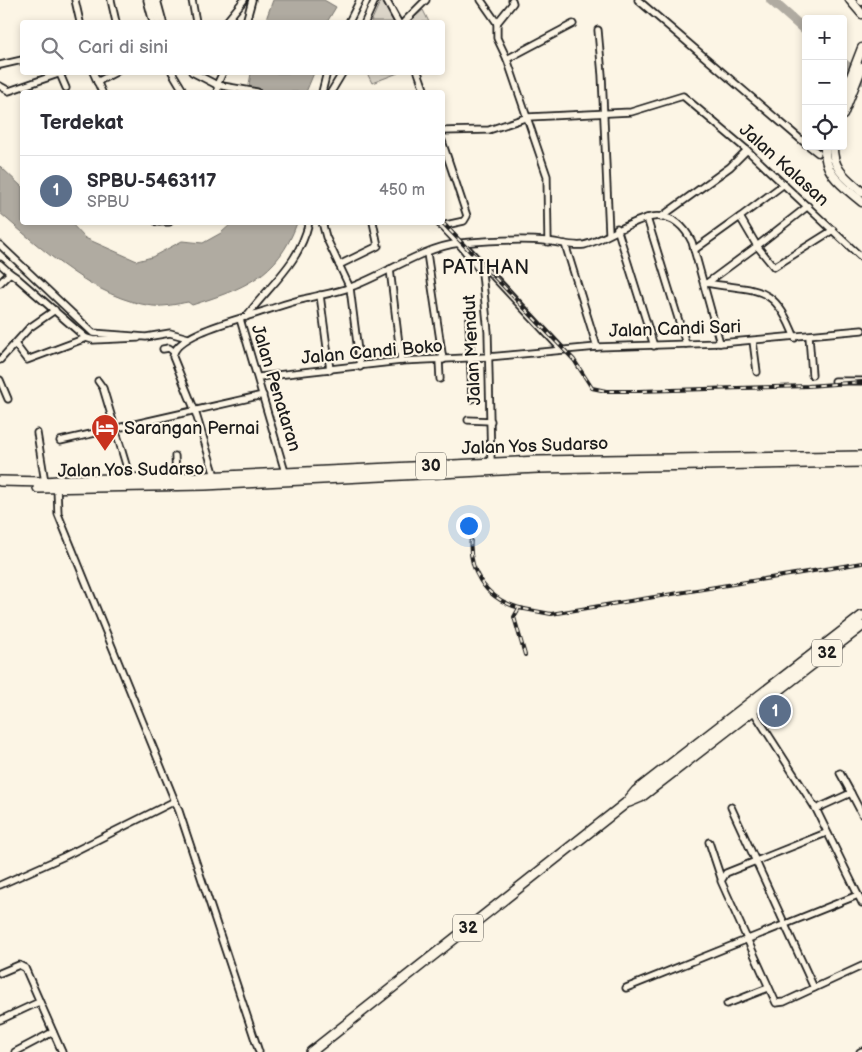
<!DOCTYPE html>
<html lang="id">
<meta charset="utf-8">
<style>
body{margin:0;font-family:"Balsamiq Sans",sans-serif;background:#f2f2f3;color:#2b2b33}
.controls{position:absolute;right:15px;top:15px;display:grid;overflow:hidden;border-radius:5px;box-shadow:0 2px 8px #0003}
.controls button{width:45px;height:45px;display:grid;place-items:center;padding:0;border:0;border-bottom:1px solid #e1e1e2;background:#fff;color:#2b2b33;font:25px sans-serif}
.you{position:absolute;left:468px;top:525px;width:18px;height:18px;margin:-12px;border:4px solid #fff;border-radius:50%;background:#1a73e8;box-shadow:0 0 0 8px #1a73e833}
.badge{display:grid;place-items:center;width:32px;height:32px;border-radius:50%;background:#2563eb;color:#fff;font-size:16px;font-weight:700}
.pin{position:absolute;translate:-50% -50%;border:2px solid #fff;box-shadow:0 1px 5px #0006}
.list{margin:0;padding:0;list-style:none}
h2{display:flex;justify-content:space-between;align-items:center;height:65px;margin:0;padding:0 20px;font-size:21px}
h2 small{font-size:16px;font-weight:400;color:#7c7c81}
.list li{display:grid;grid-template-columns:32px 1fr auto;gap:15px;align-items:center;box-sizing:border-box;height:70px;padding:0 20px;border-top:1px solid #e1e1e2}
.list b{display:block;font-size:19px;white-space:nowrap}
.list p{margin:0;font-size:16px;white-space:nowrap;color:#7c7c81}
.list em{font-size:16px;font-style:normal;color:#7c7c81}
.icon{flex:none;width:28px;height:28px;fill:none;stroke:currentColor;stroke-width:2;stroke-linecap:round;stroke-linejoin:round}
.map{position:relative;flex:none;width:862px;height:1052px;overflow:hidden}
.search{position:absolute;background:#fff;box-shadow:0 2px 8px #0003;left:20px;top:20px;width:425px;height:55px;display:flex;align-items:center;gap:12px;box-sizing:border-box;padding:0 18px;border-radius:5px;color:#7c7c81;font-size:19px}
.panel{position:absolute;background:#fff;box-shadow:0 2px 8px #0003;left:20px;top:90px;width:425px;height:135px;border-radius:5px}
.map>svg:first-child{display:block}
.green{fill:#dbd5c8;stroke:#7c7872}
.water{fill:#b0aba1;stroke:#75726c}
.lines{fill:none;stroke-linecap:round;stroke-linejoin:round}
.river{stroke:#b0aba1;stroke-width:10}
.minor-casing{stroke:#1c1c1c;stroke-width:9}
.major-casing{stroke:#1c1c1c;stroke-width:11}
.highway-casing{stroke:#1c1c1c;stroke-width:12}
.minor{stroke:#fcf5e5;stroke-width:5.5}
.major{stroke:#fcf5e5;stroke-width:8}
.highway{stroke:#fcf5e5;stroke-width:9}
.rail-casing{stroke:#1c1c1c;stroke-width:4}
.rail{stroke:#fcf5e5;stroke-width:2;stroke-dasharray:5.5;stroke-linecap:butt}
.labels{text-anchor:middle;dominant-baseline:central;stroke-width:4.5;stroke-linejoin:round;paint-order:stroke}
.shield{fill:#fcf5e5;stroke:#5f5d58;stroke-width:1}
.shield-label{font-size:16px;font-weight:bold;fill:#1c1c1c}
.street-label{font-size:18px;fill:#1c1c1c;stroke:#fcf5e5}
.poi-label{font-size:18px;fill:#1c1c1c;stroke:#fcf5e5;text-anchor:start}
.quarter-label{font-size:20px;letter-spacing:1px;fill:#1c1c1c;stroke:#fcf5e5}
</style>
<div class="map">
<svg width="862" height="1052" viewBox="0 0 862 1052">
<rect width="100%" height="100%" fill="#fcf5e5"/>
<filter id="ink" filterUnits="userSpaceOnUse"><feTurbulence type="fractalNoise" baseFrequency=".02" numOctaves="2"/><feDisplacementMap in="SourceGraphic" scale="10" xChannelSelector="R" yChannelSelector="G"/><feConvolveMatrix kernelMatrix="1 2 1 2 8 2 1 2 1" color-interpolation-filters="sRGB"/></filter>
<g filter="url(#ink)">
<g class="green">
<path d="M381,0h3l13,22h-26z"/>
<path d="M423,10l6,12h-20z"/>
<path d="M367,73h31l-26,10z"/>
</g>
<g class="water">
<path d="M273,0h51l12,7 -9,15h-62z"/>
<path d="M251,73h63l-8,19h-50l-7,-7z"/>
<path d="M0,166l22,21v35l49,1 14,15 52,23 15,-4 30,-16 21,2 18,-10 11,-10h65c-19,54 -55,66 -105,82l-4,-3c-11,2 -24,5 -35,4 -58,-7 -110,-56 -153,-93z"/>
</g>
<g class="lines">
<g class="river">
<path d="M771,0l35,31"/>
<path d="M843,63l19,17"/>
</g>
<defs>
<g id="minor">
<path d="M75,0l5,22"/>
<path d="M111,0l5,22"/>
<path d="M147,0l6,22"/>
<path d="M152,0l6,22"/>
<path d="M157,0l6,22"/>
<path d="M192,0l4,22"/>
<path d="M386,0l12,22"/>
<path d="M481,0l16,23"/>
<path d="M638,0l168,144"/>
<path d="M226,22l18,-22"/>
<path d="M246,22l6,-22"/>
<path d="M349,22l11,-22"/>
<path d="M365,22l10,-22"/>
<path d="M404,22l22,-22"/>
<path d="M497,23v15l10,21 40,117 1,66"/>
<path d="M497,23l16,-20 -1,-3"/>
<path d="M598,30l4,45 7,158"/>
<path d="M507,59l66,-35"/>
<path d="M0,65l22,-5"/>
<path d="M93,72l9,20"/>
<path d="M172,72l12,20"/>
<path d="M192,72l25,13 40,7"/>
<path d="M418,72l7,20"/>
<path d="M60,74l6,14"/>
<path d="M97,82l19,-10"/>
<path d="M0,86l9,5 55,-19"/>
<path d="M218,92l-1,-7 6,-13"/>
<path d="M322,92l5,-20"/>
<path d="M331,92l12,-20"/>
<path d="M442,131l47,-1 39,-13 103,-5 52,-16 64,54 115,108"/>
<path d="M809,146l9,7"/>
<path d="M808,206l-51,40 17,21 59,-37"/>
<path d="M661,217l69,-50 17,-17"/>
<path d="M647,218l39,126"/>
<path d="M157,222h12"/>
<path d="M322,222l4,15 24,51 10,79"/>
<path d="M438,222l23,24 21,27 6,59 3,131"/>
<path d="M441,226l23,-5 3,-5 -25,-75"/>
<path d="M617,228l37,118"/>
<path d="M565,244l32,103"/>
<path d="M0,245l93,88 53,4 24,-4 18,5"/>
<path d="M461,246l5,1 95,102"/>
<path d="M694,250l46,-33"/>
<path d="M427,253l16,107"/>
<path d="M0,264l10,9"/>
<path d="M339,265l39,-19 -5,-24"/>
<path d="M390,269l11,92"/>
<path d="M0,283l10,-10 6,4 70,61 7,2 45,-2"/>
<path d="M706,283c51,9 68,-1 89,55"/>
<path d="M707,283l50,-37 -17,-29 44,-33"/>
<path d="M320,295l10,75"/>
<path d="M246,317c24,-33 53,-52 63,-95"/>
<path d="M240,319l45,153"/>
<path d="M469,320l3,79"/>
<path d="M809,336l3,39"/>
<path d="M753,341l4,31"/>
<path d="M15,344l12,16 59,-22"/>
<path d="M163,349l6,-1 5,4"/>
<path d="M0,360l29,-32 26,-18"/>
<path d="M439,360l1,19"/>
<path d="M259,377l142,-16 87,-4 109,-10 123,-4 142,-13"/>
<path d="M0,380l8,19"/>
<path d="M98,381l5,7 27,90"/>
<path d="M835,381h27"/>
<path d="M468,420l23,1"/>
<path d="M37,433l8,49"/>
<path d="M60,441l203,-46"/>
<path d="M175,456l1,22"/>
<path d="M215,476l-20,-65 -22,-54c1,-24 72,-39 91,-46 13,-4 26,-9 40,-12 15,-4 32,-6 47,-12 36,-13 70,-39 109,-44 24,-2 62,-4 86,-2 12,1 26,6 38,4 35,-8 81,-58 108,-3l28,101"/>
<path d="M57,488l1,26 121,297 80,241"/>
<path d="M752,709l64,100 46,94"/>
<path d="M840,773l11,20"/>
<path d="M731,807l83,181"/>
<path d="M816,809l35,-16 11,21"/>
<path d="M826,833l-100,40 -5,8 55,122 8,-1 78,-36"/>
<path d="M709,842l12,36"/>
<path d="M0,885l65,-29 110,-55"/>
<path d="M0,973l19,-8 6,3 37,84"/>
<path d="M626,988l232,-93"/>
<path d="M727,1004l41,-16"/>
<path d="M0,1020l39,-18"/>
<path d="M15,1052l38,-20"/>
<path d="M860,1052l2,-1"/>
</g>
<g id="major">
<path d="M850,0l12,14"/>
<path d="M861,0l1,1"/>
<path d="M843,97l19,-49"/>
<path d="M843,115l19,-48"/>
<path d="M825,146c-2,28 18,40 37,56"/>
<path d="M833,146c-1,23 13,32 29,46"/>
</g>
<g id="highway">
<path d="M0,481l45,1 26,-2 132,-3 335,-16 324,-5"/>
<path d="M38,488l167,-3 333,-17 324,-6"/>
<path d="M629,802l12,-5 221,-171"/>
<path d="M311,1052l315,-249 10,-12 226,-175"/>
</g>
</defs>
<use href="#minor" class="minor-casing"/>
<use href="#major" class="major-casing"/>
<use href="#highway" class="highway-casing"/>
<use href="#minor" class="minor"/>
<use href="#major" class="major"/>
<use href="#highway" class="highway"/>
<defs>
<g id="rail">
<path d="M442,222l132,138 18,28 14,3h33l169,-5 54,-4"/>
<path d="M472,529c-7,40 12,71 52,80"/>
<path d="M525,655l-11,-38 5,-9 32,6 311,-51"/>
</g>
</defs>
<use href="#rail" class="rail-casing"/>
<use href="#rail" class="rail"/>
</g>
</g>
<defs>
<symbol id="hotel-pin" viewBox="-11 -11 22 30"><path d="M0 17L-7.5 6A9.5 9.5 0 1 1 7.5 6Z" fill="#c8321e" stroke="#fcf5e5"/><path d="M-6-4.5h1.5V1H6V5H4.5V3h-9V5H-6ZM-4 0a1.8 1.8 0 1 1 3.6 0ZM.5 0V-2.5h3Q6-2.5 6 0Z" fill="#fff"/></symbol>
</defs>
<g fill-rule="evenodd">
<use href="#hotel-pin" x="89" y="412" width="32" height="43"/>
</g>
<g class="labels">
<g class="shield">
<rect x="416" y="452.5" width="30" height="27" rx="4"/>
<rect x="812" y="639.5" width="30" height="27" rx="4"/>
<rect x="453" y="914.5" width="30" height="27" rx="4"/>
</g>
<g class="shield-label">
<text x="431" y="466">30</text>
<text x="827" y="653">32</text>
<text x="468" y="928">32</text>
</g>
<g class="street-label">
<text transform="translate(784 165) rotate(42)">Jalan Kalasan</text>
<text transform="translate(675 329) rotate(-2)">Jalan Candi Sari</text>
<text transform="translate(472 350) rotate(-93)">Jalan Mendut</text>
<text transform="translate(372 352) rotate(-5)">Jalan Candi Boko</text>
<text transform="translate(276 388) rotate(73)">Jalan Penataran</text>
<text transform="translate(535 446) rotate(-2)">Jalan Yos Sudarso</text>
<text transform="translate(131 470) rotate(-1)">Jalan Yos Sudarso</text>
</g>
<g class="poi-label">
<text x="124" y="428">Sarangan Pernai</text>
</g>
<g class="quarter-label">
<text x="486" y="268">PATIHAN</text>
</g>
</g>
</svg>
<div class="controls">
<button>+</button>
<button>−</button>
<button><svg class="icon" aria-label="locate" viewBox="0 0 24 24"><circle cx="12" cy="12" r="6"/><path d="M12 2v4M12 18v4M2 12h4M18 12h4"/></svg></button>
</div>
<div class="you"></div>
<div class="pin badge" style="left:775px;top:711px;background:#5c6f8a">1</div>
<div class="search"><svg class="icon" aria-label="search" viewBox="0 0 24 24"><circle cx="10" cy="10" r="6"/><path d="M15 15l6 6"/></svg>Cari di sini</div>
<section class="panel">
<h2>Terdekat<small></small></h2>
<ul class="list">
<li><span class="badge" style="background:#5c6f8a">1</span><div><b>SPBU-5463117</b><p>SPBU</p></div><em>450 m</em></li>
</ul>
</section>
</div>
